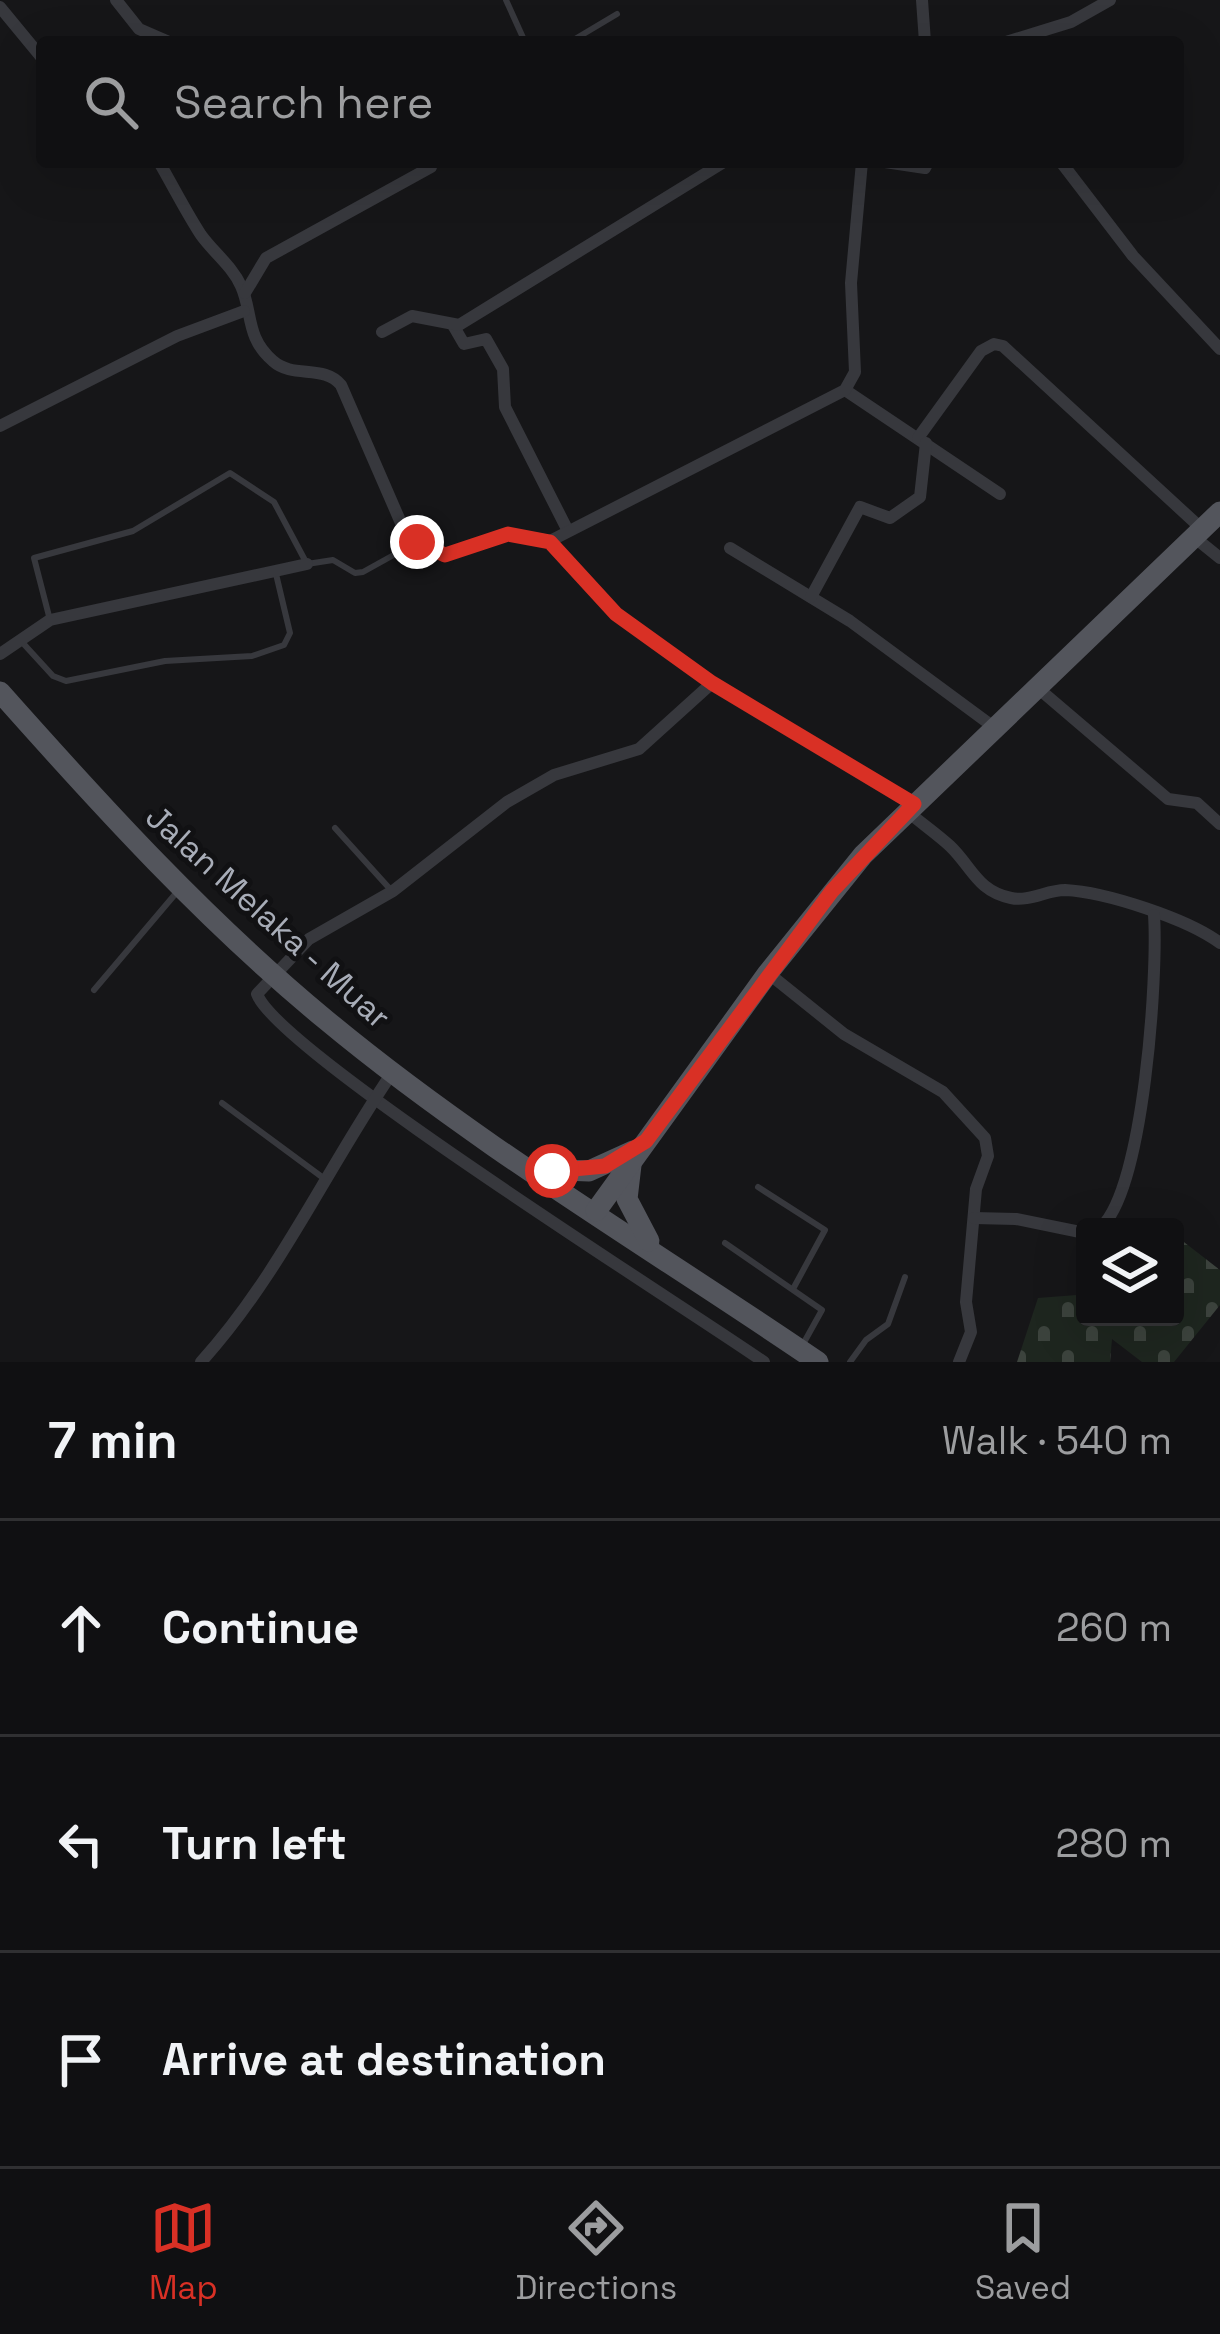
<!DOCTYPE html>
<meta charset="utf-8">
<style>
body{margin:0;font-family:"Space Grotesk",sans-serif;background:#1e1e20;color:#f1f3f6}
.controls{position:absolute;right:36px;bottom:36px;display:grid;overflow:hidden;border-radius:12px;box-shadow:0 12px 48px #0002}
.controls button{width:108px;height:108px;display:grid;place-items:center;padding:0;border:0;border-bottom:3px solid #303032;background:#101012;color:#f1f3f6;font:60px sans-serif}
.stop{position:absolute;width:36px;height:36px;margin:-27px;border:9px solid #d93025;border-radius:50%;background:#fff}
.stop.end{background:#d93025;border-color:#fff;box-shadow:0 3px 12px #0008}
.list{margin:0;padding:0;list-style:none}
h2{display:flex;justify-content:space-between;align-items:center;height:156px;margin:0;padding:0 48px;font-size:51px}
h2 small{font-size:39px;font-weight:400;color:#9c9d9f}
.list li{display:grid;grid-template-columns:78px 1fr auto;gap:36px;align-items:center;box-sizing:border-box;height:216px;padding:0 48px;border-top:3px solid #303032}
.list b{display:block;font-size:45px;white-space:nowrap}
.list em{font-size:39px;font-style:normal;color:#9c9d9f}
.icon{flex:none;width:66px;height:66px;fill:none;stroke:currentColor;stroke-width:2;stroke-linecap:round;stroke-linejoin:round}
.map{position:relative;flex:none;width:1220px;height:1362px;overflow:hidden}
.search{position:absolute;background:#101012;box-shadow:0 12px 48px #0002;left:36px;right:36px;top:36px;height:132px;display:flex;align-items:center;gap:30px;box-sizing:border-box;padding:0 42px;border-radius:12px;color:#9c9d9f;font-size:45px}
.sheet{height:804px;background:#101012}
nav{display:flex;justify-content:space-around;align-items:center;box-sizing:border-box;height:168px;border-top:3px solid #303032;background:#101012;font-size:33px;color:#9c9d9f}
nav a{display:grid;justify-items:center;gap:6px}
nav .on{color:#d93025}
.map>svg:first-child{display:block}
.cemetery{fill:url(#cemetery-stones)}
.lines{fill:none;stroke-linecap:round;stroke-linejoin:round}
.lane{stroke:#37383d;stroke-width:6}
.street{stroke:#37383d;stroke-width:12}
.primary{stroke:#53555c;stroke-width:21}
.route{stroke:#d93025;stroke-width:15}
.labels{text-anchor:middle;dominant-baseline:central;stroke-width:10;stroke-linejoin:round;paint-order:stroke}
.street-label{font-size:33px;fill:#a8adb8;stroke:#111113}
</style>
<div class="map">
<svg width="1220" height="1362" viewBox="0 0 1220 1362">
<defs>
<pattern id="cemetery-stones" width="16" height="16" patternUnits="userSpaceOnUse" patternTransform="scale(3)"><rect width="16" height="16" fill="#1e261f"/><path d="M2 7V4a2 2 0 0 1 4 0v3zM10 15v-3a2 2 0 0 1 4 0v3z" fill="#3c433d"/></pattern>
</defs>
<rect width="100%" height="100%" fill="#161618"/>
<path class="cemetery" d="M1180,1239l40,31v35l-46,57h-32l-30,-23 -2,23h-93l21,-64 39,-3 8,5v17h90v-72z"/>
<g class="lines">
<g class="lane">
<path d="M506,0l19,42"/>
<path d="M570,42l47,-28"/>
<path d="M50,620l-16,-62 99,-27 97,-58 44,29 33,62 26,-4 22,13 8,-1 54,-30"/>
<path d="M21,641l32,35 13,5 99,-20 87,-5 32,-11 6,-12 -14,-59"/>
<path d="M335,828l55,61"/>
<path d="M94,990l83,-98"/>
<path d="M222,1103l100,74"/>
<path d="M758,1187l67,43 -32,59"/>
<path d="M725,1243l97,67 -20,36"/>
<path d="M850,1362l16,-22 22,-16 17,-47"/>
</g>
<g class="street">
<path d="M116,0l23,29 30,13"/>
<path d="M922,0l3,42"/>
<path d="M0,7l42,51"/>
<path d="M1006,42l65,-20 39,-22"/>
<path d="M159,162c14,24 27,50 42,73 13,18 31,31 40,51 12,26 4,51 32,75 20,18 51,3 68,24l60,138 25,25 19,7 63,-21 42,7 66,73 96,69 202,121"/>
<path d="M885,162l40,6 3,-6"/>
<path d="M1061,162l72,94 87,93"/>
<path d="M245,293l21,-35 165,-91"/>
<path d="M453,325l11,19 22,-5 17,30 2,38 62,122"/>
<path d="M382,332l30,-16 47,9 265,-163"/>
<path d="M845,390l155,104"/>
<path d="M0,426l177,-90 67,-25"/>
<path d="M918,438l63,-87 13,-7 9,2 199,183"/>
<path d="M1194,537l26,21"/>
<path d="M550,541l295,-151 10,-18 -4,-89 11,-121"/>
<path d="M730,548l120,73 145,107"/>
<path d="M811,597l49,-90 30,11 30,-21 6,-54"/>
<path d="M0,654l50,-34 257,-56"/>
<path d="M712,683l-73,66 -85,26 -47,27 -114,89 -84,48 -52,55c21,58 430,314 507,368"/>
<path d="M1039,689l129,110 29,4 23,21"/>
<path d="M907,811c14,12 30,23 43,35 22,21 27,45 61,52 18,4 36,-8 54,-8 41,2 123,29 155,53"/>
<path d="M768,973l76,61 99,58 42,46 3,18 -12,33 -10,113 5,30 -12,30"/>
<path d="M974,1218l42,1 69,14"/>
<path d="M1101,1227c43,-39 57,-252 53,-312"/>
<path d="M201,1362c78,-86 126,-194 191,-289"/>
</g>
<g class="primary">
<path d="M0,692c103,116 206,229 326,328 153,127 328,230 492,342"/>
<path d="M631,1165l-4,34 22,42"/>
<path d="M537,1169l52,2 44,-20"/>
<path d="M596,1211l172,-238 95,-118 357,-343"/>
</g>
</g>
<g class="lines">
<path class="route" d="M417,542l28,13 63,-21 42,8 66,72 96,69 202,121 -82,87 -186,250 -41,25 -53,5"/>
</g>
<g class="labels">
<g class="street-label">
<text transform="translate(268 917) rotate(42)">Jalan Melaka - Muar</text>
</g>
</g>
</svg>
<div class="controls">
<button><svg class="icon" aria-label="layers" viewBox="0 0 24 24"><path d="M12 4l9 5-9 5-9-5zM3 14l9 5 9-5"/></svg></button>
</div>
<div class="stop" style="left:552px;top:1171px"></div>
<div class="stop end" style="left:417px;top:542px"></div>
<div class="search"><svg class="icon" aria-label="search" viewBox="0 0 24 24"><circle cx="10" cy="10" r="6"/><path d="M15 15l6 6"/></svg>Search here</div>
</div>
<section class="sheet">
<h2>7 min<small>Walk · 540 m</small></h2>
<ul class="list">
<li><svg class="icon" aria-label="ahead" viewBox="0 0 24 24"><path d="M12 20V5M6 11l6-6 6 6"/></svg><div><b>Continue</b></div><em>260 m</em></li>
<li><svg class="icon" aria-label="left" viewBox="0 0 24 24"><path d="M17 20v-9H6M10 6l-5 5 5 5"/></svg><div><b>Turn left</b></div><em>280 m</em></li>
<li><svg class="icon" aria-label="arrive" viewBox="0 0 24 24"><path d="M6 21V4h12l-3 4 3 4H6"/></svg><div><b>Arrive at destination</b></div></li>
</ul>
</section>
<nav>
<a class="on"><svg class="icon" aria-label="map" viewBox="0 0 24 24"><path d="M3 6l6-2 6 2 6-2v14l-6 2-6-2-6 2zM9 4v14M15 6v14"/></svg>Map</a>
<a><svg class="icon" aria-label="directions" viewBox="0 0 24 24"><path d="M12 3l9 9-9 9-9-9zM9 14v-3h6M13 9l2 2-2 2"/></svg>Directions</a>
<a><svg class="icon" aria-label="saved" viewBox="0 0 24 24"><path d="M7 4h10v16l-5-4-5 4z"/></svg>Saved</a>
</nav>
